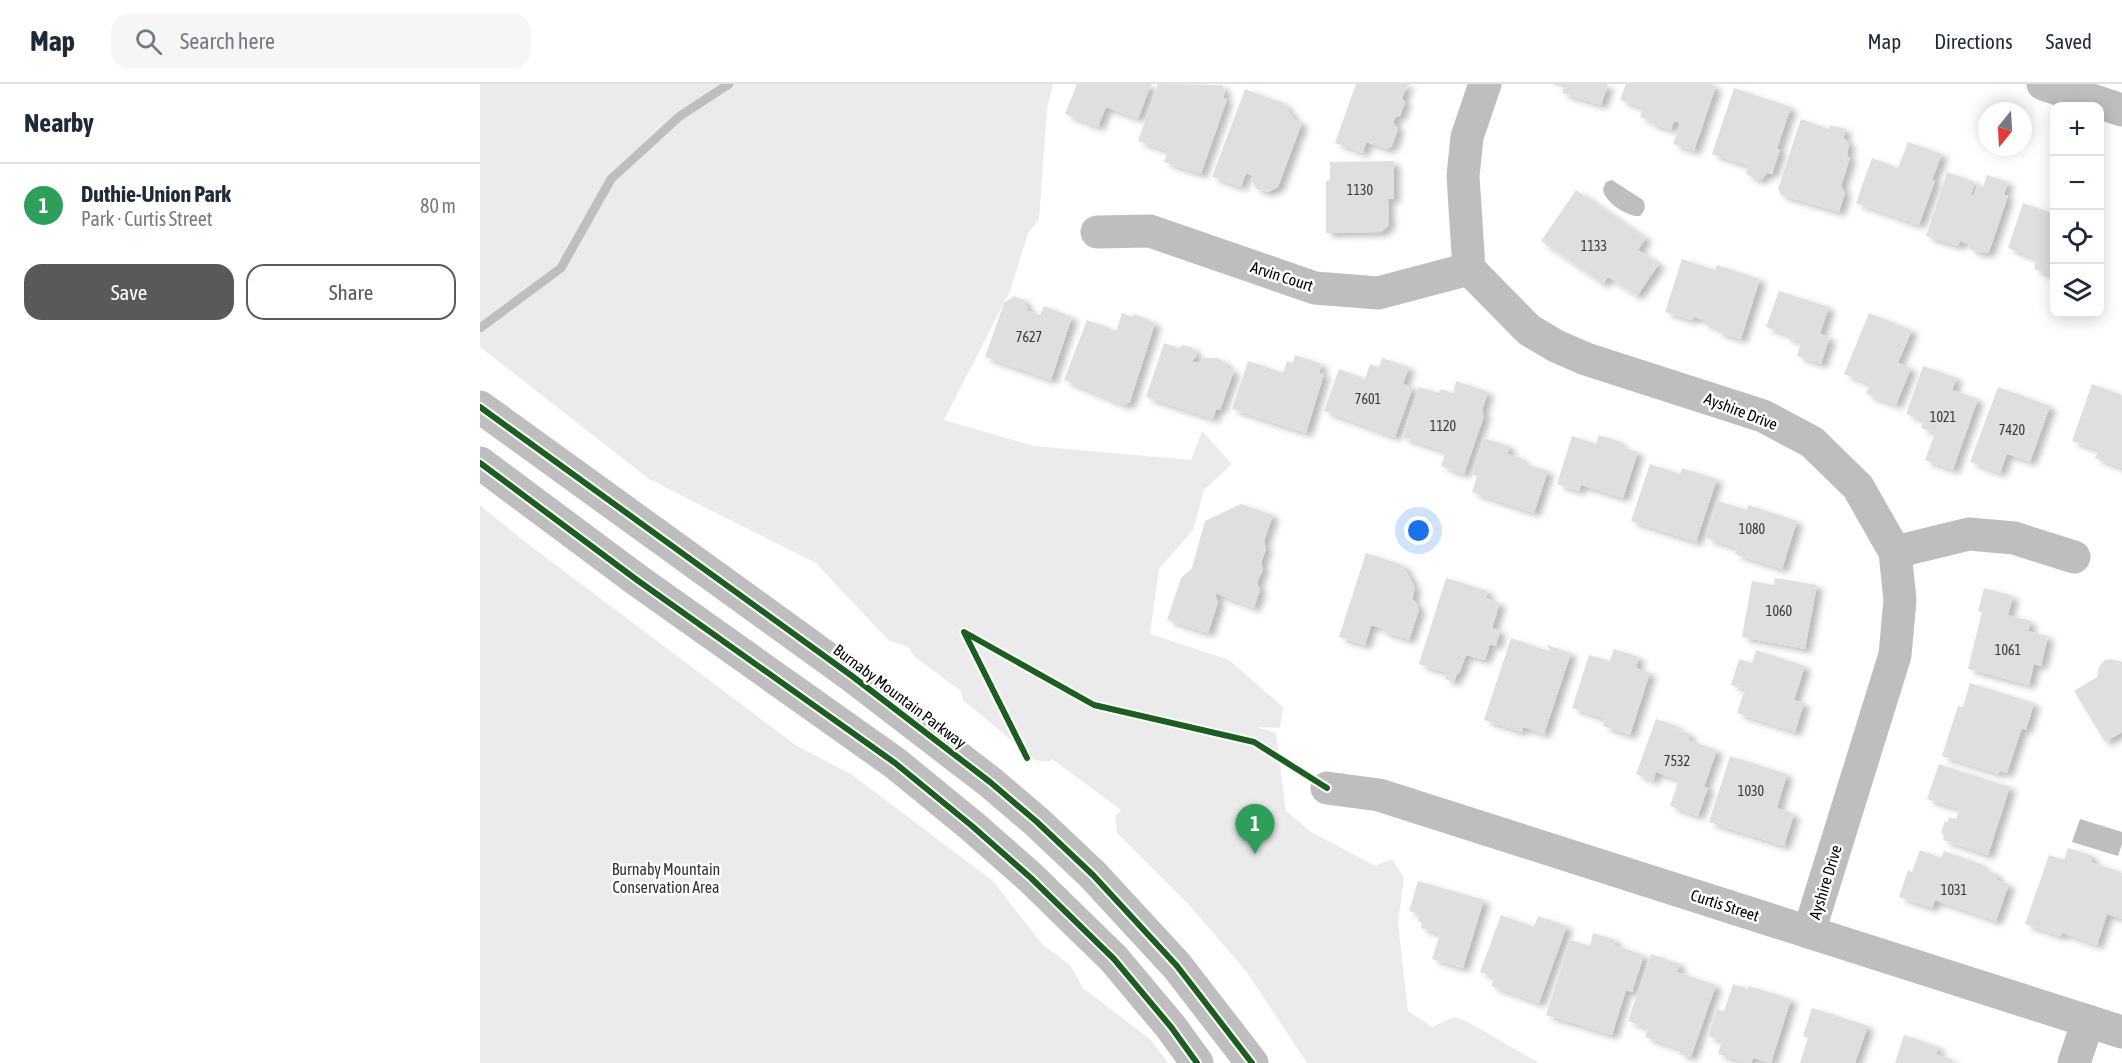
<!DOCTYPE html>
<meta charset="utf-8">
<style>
body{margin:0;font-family:"Asap Condensed",sans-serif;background:#f6f6f7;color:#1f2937}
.controls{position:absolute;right:18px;top:18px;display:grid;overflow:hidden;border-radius:12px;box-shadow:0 3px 15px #0003}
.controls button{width:54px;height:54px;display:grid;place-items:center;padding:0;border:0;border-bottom:2px solid #e0e1e3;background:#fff;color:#1f2937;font:30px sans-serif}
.compass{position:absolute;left:1498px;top:18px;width:54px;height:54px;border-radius:50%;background:#fff;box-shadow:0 3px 15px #0003;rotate:198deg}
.you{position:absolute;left:939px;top:447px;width:21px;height:21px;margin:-15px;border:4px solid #fff;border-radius:50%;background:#1a73e8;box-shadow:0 0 0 9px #1a73e833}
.badge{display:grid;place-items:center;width:39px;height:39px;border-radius:50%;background:#595959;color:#fff;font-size:20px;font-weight:700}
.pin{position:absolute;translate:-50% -50px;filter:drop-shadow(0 2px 3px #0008)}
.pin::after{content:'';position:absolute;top:32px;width:21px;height:18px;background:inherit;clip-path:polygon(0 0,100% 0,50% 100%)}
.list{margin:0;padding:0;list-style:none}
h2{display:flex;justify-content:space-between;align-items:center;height:78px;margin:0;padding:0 24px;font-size:26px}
h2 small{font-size:20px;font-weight:400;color:#747a83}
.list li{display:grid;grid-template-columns:39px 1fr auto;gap:18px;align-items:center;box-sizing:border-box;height:84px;padding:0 24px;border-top:2px solid #e0e1e3}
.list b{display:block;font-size:22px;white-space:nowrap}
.list p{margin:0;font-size:20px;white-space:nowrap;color:#747a83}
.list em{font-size:20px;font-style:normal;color:#747a83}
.actions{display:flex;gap:12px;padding:18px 24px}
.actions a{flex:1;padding:14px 0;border:2px solid #595959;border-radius:18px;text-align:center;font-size:21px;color:#595959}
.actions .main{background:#595959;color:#fff}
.icon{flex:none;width:33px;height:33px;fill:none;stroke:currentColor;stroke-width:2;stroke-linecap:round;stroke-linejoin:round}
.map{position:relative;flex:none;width:1642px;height:979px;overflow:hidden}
header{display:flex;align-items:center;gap:36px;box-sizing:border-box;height:84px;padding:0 30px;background:#fff;border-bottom:2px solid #e0e1e3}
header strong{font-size:28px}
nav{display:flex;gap:33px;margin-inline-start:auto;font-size:21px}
.search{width:420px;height:54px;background:#f6f6f7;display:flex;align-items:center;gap:15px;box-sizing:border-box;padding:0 21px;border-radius:18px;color:#747a83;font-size:22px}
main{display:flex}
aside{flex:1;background:#fff}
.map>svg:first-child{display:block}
.green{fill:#ebebeb}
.water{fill:#bebebe}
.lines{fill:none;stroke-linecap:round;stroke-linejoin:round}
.stream{stroke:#bebebe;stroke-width:9}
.building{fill:#dfdfdf;filter:url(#shadow)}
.minor{stroke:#bebebe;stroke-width:33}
.major{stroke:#bebebe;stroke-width:33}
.cycleway-casing{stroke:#fff;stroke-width:10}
.cycleway{stroke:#1b5e20;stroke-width:6}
.labels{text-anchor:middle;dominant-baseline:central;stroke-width:5;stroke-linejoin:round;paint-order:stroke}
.number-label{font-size:14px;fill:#383838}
.street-label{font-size:16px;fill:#000;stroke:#fff}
.park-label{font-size:16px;fill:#323232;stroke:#fff}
</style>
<header>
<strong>Map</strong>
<div class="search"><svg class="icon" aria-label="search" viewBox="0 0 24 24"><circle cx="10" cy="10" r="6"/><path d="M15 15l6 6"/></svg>Search here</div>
<nav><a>Map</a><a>Directions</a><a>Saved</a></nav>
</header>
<main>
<aside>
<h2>Nearby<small></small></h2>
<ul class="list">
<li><span class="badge" style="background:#2e9e5b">1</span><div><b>Duthie-Union Park</b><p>Park · Curtis Street</p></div><em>80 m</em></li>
</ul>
<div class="actions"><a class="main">Save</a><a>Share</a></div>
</aside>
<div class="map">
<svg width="1642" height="979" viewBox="0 0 1642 979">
<defs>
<filter id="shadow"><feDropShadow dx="6" dy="4" stdDeviation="3" flood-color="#0004"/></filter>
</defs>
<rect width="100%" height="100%" fill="#fff"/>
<g class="green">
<path d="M0,0h573l-6,25 -8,110 -11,14 -18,58 -66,129 90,26 157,14 11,-29 30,33 -28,26 -11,40 -34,39 -9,65 79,26 54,47 -3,21 -24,-1 20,6 10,78 25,21 64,34 17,-7 12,19 -6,45 10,88 24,16 22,-10 14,5 71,41h-232l-61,-92 -56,-65 -73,-73 -2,-16 6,-7 -69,-51 -3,3 -14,-2 -72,-60 -2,-9 -46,-34 -7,-10 -20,-7 -72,-77 -167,-84 -169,-132z"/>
<path d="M0,421l40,33 277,208 54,28 142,107 49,63 28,21 13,23 67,51 18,24h-688z"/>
</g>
<g class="water">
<path d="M1132,96l31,20c3,6 2,11 -3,16 -13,1 -36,-14 -37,-27l3,-7z"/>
<path d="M1600,735l42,13v12l-4,12 -46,-14z"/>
</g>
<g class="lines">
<path class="stream" d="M0,244l81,-60 50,-89 69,-63 49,-32"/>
</g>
<g class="building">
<path d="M597,0h74l-13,35 -32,-12 -8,20 -33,-13z"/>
<path d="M678,0l64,1 3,7 -2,6 4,1 -26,75 -37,-12 4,-11 -30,-10z"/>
<path d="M876,0h55l-4,2 -5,12 3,5 -5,13 -4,1 -3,5 5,7 -6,17 -5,3 -21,-7 -3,11 -28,-10z"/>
<path d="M1072,0h56l-7,21 -39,-12 2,-5z"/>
<path d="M1146,0h85l5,2 -22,65 -21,-7 7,-21 -6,-2 -3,9 -21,-7v-2l-10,-4 3,-9 -23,-8z"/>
<path d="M1254,4l57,19 -14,42 3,1 -8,24 -5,-1 -2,3 -5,4 -9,-3 -5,-4 3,-7 -37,-12z"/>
<path d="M765,5l38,14 12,17 7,3 -24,64 -10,5 -12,-3 -5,-11 2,-2 -7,-3 -5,14 -29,-10z"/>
<path d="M1321,35l28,10 1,-4 16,4 -3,9 6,5 -2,13 3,2 -9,28 4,7 -6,19 -58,-17 -3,-6z"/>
<path d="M1428,58l34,12 -10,26 3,1 -16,44 -63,-22 16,-45 26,10z"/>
<path d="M914,77v38h-6l1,26 -8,7 -55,1v-52l4,-1v-18z"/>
<path d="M1467,88l28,10 -4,13h3l3,-10 6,2 4,-12 21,7 -4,13 4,1 -19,56 -8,1 -11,-4 -2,-5 -8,-3 -2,5 -32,-10z"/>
<path d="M1096,106l70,48 -8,12 21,14 -22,32 -29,-19 -5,7 -62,-43z"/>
<path d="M1543,119l31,11v62l-20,-7 3,-10 -29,-11z"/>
<path d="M1202,175l33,11 2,-5 43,14 -19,60 -24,-7 1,-4 -15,-5 1,-3 -10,-3 -2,3 -27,-8z"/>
<path d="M1299,207l50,16 -9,27 10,3 -9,27 -24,-8 4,-14 -15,-5 1,-3 -21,-7z"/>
<path d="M534,212l10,4 4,11 12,4 4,-9 28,11 -21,63 -66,-23 19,-54z"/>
<path d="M642,229l11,4 1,-3 21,9 -25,79 -6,3 -60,-25 23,-60 29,11z"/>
<path d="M1389,229l43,17 -14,33 13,5 -15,37 -30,-11 4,-10 -26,-10z"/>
<path d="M684,259l14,5 5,-3 8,2 6,8 -5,7 8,1 3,-5h14l7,4 4,6 6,3 -14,39 -4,-1 -3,10 -67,-22z"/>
<path d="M815,271l27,9 -3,9 5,1 -18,59 -74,-24 16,-48 35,12 4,-12 6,2z"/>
<path d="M902,274l27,9 -6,17 10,3 -18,50 -71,-26 15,-42 26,10 5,-15 9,3z"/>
<path d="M1443,282l34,12 -5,12 26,9 -25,71 -28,-10 10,-27 -14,-5 3,-8 -18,-6z"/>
<path d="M976,297l32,11 -6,18 2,6 -20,58 -23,-8 5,-14 -44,-15 17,-50 20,6 2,-4 12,4z"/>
<path d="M1612,300l30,11v73l-27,-10 3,-8 -26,-9z"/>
<path d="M1518,303l52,19 -20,56 -23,-8 -7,19 -30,-11z"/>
<path d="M1119,351l22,7 -2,4 19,6 -15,46 -42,-13 -2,6 -22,-7 15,-48 24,8z"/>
<path d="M1003,354l27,8 -3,8 15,4 -1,4 27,9 -14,42 -62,-21 5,-16 -5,-2z"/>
<path d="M1170,380l30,10 2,-6 35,11 -21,63 -65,-21z"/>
<path d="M1238,417l29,9 1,-5 49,16 -15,48 -47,-15 2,-6 -31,-10z"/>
<path d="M761,420l32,11 -9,26 2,8 -5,14 2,6 -6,14 3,7 -6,18 -39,-15 3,10 -10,30 -41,-13 14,-42 11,-10 13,-47z"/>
<path d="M886,469l37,12 12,23 -3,12 3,1 4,9 -10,30 -27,-9 1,-2 -12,-4 -6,20 -26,-8z"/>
<path d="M966,494l42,13 -2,7 14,5 -8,25 8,3 -4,15 -6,-2 -5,16 -19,-5 -7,19 -2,-1 -3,9 -9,-3 2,-6 -28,-9z"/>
<path d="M1295,494l42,7 -12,64 -63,-12 10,-56 22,4z"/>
<path d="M1504,504l29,8 -5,19 23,6 -3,10 20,5 -7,30 -7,-2 -5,21 -61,-16 14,-57 -4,-1z"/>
<path d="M1031,554l40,14 -4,-7 24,8 -27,81 -21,-7 -1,5 -38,-12z"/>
<path d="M1134,565l25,8 -3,11 14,5 -20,62 -27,-9 3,-7 -34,-11 17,-53 21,6z"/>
<path d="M1276,566l49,16 -11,34 10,3 -9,29 -58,-19 8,-24 -14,-4 8,-26 13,4z"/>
<path d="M1631,575l11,3v70l-17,10 -31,-51 23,-14 2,-10 6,-7z"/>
<path d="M1490,599l64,20 -8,27 -4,-2 -15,45 -8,-2v3l-57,-18 16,-50 5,1z"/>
<path d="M1176,635l21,7 -1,3 14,5 -2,6 29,10 -13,37 4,1 -10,28 -28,-10 9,-26 -23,-8 -3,9 -17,-7z"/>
<path d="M1250,672l57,18 -10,34 17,6 -10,32 -75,-24z"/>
<path d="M1459,680l71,23 -22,68 -45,-15 1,-4 -3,-4 4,-11 3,1 1,-5 7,2 4,-10 -33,-10z"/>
<path d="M1588,764l25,8 -2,6 30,10 -1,3 2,1v43l-15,-5 -10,31 -34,-12 -3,3 -35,-12 24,-69 15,5z"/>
<path d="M1440,766l21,8 3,-7 39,14 -1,4 15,5 -1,6 13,4 -13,37 -61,-21 -3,8 -33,-11 9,-27 4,2z"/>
<path d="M938,797l66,19 -21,68 -31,-9 8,-25 -19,-6 1,-5 -4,-2 2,-7 -11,-3z"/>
<path d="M1021,831l33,12 4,-11 29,10 -28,77 -48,-17 4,-9 -15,-5z"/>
<path d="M1113,849l23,7 -2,5 30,10 -12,37 -6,-2 -14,45 -66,-20 24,-75 20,6z"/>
<path d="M1171,870l29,10 -3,8 39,13 -25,72 -12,-3 2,-5 -36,-12 3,-9 -20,-7z"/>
<path d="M1253,900l15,5 1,-3 42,13 -20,64 -18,-5 -2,5h-4l-29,-9 4,-13 -14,-5 9,-27 7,2z"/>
<path d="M1332,924l56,18 -13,37h-55l8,-25 -5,-2z"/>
<path d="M1424,951l35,12 -3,7 17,6 -1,3h-57z"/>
</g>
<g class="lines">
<g class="minor">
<path d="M1005,0l-18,53 -4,39 6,93 60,61 27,16 30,13 177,57 49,26 46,45 37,65 5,48 -5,55 -86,277"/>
<path d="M1563,0l79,26"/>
<path d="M617,148l53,-1 165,57 63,5 91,-24"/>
<path d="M1415,468l74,-18 45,4 60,19"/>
<path d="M847,704l52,7 743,237"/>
<path d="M1594,979l14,-42"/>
</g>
<g class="major">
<path d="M0,323l372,269 138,106 47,40 56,53 84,91 75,97"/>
<path d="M0,379l157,117 258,183 77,63 59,52 83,81 57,68 26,36"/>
</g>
<defs>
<g id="cycleway">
<path d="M0,323l372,269 138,106 47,40 56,53 84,91 75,97"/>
<path d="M0,379l157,117 258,183 77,63 59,52 83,81 57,68 26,36"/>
<path d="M547,674l-63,-126 130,73 160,37 73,46"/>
</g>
</defs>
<use href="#cycleway" class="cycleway-casing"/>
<use href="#cycleway" class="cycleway"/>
</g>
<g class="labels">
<g class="number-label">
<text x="880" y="106">1130</text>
<text x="1114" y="162">1133</text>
<text x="549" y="253">7627</text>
<text x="888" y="315">7601</text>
<text x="1463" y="333">1021</text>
<text x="963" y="342">1120</text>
<text x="1532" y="346">7420</text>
<text x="1272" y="445">1080</text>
<text x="1299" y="527">1060</text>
<text x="1528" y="566">1061</text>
<text x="1197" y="677">7532</text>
<text x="1271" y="707">1030</text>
<text x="1474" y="806">1031</text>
</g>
<g class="street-label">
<text transform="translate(802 192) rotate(18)">Arvin Court</text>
<text transform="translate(1261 327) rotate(21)">Ayshire Drive</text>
<text transform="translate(420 612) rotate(37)">Burnaby Mountain Parkway</text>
<text transform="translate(1345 798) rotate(-73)">Ayshire Drive</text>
<text transform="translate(1245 821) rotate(18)">Curtis Street</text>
</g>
<g class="park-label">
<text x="186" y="785">Burnaby Mountain<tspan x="186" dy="18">Conservation Area</tspan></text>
</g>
</g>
</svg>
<div class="controls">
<button>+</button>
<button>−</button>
<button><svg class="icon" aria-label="locate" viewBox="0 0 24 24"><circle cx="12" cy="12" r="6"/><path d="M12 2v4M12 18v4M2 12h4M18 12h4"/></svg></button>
<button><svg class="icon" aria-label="layers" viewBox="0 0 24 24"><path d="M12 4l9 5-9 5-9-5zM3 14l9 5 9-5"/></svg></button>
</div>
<svg class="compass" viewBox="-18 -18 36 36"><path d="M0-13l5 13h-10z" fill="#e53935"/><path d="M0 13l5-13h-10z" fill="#747a83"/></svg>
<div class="you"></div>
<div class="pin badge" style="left:775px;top:770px;background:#2e9e5b">1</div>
</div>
</main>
